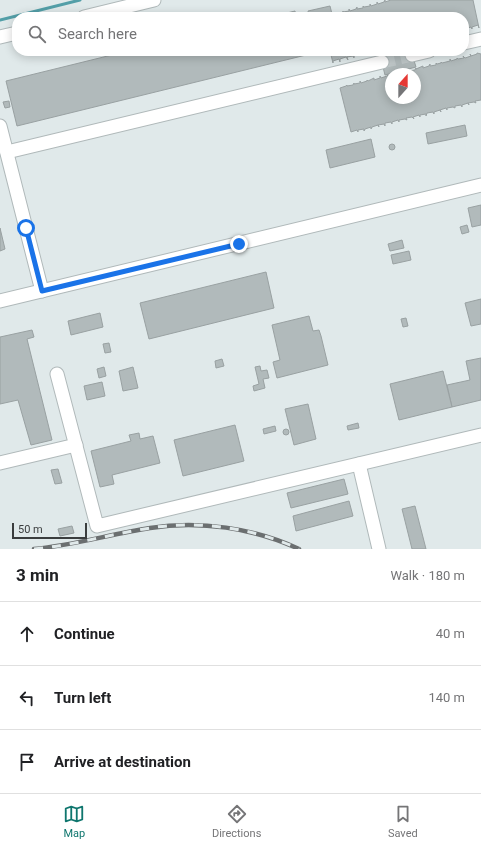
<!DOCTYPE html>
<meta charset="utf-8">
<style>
body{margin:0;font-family:Roboto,sans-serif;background:#f6f6f6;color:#202124}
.compass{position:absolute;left:385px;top:68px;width:36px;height:36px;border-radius:50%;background:#fff;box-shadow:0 2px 10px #0003;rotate:21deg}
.scale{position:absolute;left:12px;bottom:10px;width:75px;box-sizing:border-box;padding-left:4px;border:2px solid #3a3d3e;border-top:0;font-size:11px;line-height:14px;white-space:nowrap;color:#3a3d3e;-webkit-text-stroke:3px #e0e9ea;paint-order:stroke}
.stop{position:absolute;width:12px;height:12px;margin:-9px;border:3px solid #1a73e8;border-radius:50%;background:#fff}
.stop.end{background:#1a73e8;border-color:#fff;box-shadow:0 1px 4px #0008}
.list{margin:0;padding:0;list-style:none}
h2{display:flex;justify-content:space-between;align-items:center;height:52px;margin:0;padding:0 16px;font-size:17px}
h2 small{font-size:13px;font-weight:400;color:#757577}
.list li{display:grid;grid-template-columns:26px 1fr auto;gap:12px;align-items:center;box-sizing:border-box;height:64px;padding:0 16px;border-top:1px solid #e0e0e0}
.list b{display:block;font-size:15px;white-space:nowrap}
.list em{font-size:13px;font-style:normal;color:#757577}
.icon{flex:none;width:22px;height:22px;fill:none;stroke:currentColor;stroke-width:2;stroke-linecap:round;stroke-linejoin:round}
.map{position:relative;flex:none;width:481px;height:549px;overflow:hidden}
.search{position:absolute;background:#fff;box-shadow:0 2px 10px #0003;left:12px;right:12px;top:12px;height:44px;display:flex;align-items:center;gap:10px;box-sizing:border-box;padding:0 14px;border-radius:16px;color:#757577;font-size:15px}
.sheet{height:244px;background:#fff}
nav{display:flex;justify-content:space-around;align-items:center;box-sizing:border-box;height:56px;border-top:1px solid #e0e0e0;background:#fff;font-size:11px;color:#757577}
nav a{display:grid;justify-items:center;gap:2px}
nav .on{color:#0f766e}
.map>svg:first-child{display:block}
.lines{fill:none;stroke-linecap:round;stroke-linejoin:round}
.stream{stroke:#539fa8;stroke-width:3}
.building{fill:#b1babb;stroke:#99a1a2}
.minor-tunnel{stroke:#bfc7c8;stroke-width:13;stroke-dasharray:13 6;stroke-linecap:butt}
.minor-casing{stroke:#b0b9ba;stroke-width:15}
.minor{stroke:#fff;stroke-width:13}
.rail-casing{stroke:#6b6f70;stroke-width:4.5}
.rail{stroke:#e0e9ea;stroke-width:3;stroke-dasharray:9;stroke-linecap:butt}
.route{stroke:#1a73e8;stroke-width:5}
</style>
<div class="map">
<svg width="481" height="549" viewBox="0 0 481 549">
<rect width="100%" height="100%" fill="#e0e9ea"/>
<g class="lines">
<path class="stream" d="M0,20l80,-20"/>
</g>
<g class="building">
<path d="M385,0v2l6,-2h82l6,28 -1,-3 -6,2v2l-1,-2 -6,2v2l-1,-14h-155l-1,-6 22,-5 2,8 -2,2 6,-2v-2v2l7,-1v-2v1l6,-1v-2l1,2 6,-2 1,-2v2l6,-1v-2l1,1 6,-1v-2l1,2 6,-2v-2l1,2 6,-2z"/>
<path d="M295,11l1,6h-25z"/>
<path d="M128,51h177l1,4 -289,71 -11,-45z"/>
<path d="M330,51h43l-5,1 -1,3v-3l-6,2v2l-1,-2 -6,2v2l-1,-2 -6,1 1,3 -2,-3 -6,2v3l-1,-3 -6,2v2z"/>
<path d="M398,51h13l5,16 -31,8 -5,-20z"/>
<path d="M477,53l4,1v46l-6,1 1,2 -2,-1 -6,1 1,2 -1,-2 -6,2v2l-1,-2 -6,1v2l-2,-1 -6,1v2l-1,-2 -6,2 1,2 -1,-2 -6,2v2l-1,-2 -6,1 -1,3v-2l-6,1v2l-1,-2 -6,2 1,2 -2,-2 -6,1 1,2 -2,-1 -6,1v2l-1,-2 -6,2v2l-1,-2 -6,1v3l-1,-2 -6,1 1,2 -1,-2 -6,2 -1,2v-2l-6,2 -1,2v-2l-6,1v2l-1,-2 -6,2 -11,-44 6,-2 1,-1v1l6,-1 1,-2v1l6,-1v-2l1,2 6,-2v-1l1,1 6,-3v2l6,-2v-2l1,2 6,-2 1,-1v1h3v22h24v-24h-18l5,-3v2l7,-4v2l6,-1 1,-2v1l7,-3v2l6,-2 1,-2v2l6,-1v-2l1,1 4,-1v-1l1,1 8,-2v-2l1,2 6,-2v-1l1,1 6,-1 -1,-2 2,2 6,-2 -1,-2 1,2 6,-2z"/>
<path d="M9,101l1,6 -5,1 -2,-6z"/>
<path d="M465,125l2,11 -39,8 -2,-11z"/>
<path d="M371,139l4,18 -45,11 -4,-18z"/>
<circle cx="392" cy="147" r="3"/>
<path d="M481,205v20l-9,2 -4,-19z"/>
<path d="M467,225l2,7 -7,2 -2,-7z"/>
<path d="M0,228l5,21 -5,2z"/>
<path d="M402,240l2,8 -14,3 -2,-7z"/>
<path d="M409,251l2,9 -18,4 -2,-9z"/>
<path d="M266,272l8,36 -125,31 -9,-36z"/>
<path d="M481,299v25l-10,2 -6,-23z"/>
<path d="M100,313l3,14 -32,8 -3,-14z"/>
<path d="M309,316l4,15 6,-1 2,6 7,29 -51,13 -4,-16 7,-2 -8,-35z"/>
<path d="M406,318l2,8 -5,1 -2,-8z"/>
<path d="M32,330l2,7 -7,2 25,101 -21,5 -13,-45 -18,4v-67z"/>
<path d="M109,343l2,9 -6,1 -2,-9z"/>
<path d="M481,358v42l-29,7 -5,-22 23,-5 -4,-19z"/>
<path d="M222,359l2,7 -8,2 -1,-7z"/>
<path d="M260,366l1,5 6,-1 2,8 -6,1 2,9 -11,3 -1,-5 6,-2 -4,-17z"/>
<path d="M104,367l2,9 -7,2 -2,-9z"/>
<path d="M133,367l5,21 -15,3 -4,-20z"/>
<path d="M443,371l9,36 -53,13 -9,-36z"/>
<path d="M102,382l3,14 -18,4 -3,-14z"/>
<path d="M308,404l8,35 -22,6 -9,-36z"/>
<path d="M358,423l1,5 -11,2 -1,-4z"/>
<path d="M235,425l9,36 -61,15 -9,-36z"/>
<path d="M275,426l1,5 -12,3 -1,-5z"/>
<circle cx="286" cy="432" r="3"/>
<path d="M139,433l1,6 13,-3 7,27 -48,12 2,9 -14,3 -9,-36 40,-10 -2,-6z"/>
<path d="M58,469l4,14 -7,1 -4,-14z"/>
<path d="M344,479l4,15 -57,14 -4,-15z"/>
<path d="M349,501l4,15 -57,15 -3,-15z"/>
<path d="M415,506l11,43h-14l-10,-40z"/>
<path d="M72,526l2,7 -14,3 -2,-7z"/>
</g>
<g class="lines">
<path class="minor-tunnel" d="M382,62l30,-7"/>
<defs>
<g id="minor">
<path d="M84,17l70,-17"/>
<path d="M0,37l17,-4"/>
<path d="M464,43l17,-4"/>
<path d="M412,55l17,-4"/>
<path d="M0,126l42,165"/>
<path d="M7,152l375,-90"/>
<path d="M0,301l481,-116"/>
<path d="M57,374l40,152 384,-91"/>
<path d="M0,463l76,-18"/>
<path d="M359,464l20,85"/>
</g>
</defs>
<use href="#minor" class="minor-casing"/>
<use href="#minor" class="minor"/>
<defs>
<path id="rail" d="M34,549c41,-4 77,-15 116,-21 49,-8 104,0 149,21"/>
</defs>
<use href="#rail" class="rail-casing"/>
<use href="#rail" class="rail"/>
</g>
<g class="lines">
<path class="route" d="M26,228l16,63 197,-47"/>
</g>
</svg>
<svg class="compass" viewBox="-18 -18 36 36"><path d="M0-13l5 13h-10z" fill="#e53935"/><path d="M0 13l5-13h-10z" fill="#757577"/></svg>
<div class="scale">50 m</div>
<div class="stop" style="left:26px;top:228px"></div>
<div class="stop end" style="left:239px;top:244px"></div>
<div class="search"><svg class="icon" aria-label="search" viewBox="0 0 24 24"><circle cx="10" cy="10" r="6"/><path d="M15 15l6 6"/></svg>Search here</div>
</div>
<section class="sheet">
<h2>3 min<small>Walk · 180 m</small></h2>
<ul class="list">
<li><svg class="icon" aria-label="ahead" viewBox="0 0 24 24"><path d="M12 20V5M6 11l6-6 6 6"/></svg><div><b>Continue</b></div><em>40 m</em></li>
<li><svg class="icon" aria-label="left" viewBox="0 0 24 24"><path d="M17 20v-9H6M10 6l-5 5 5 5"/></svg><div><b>Turn left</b></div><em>140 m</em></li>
<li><svg class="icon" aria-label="arrive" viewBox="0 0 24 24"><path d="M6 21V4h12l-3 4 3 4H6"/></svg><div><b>Arrive at destination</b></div></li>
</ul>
</section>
<nav>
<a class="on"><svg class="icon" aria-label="map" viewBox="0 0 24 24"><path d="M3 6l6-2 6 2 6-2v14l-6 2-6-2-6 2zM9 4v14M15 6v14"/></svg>Map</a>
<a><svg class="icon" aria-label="directions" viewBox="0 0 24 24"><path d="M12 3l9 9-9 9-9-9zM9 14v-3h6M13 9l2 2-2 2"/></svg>Directions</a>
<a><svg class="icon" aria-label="saved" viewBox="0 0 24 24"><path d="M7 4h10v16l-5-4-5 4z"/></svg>Saved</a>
</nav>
